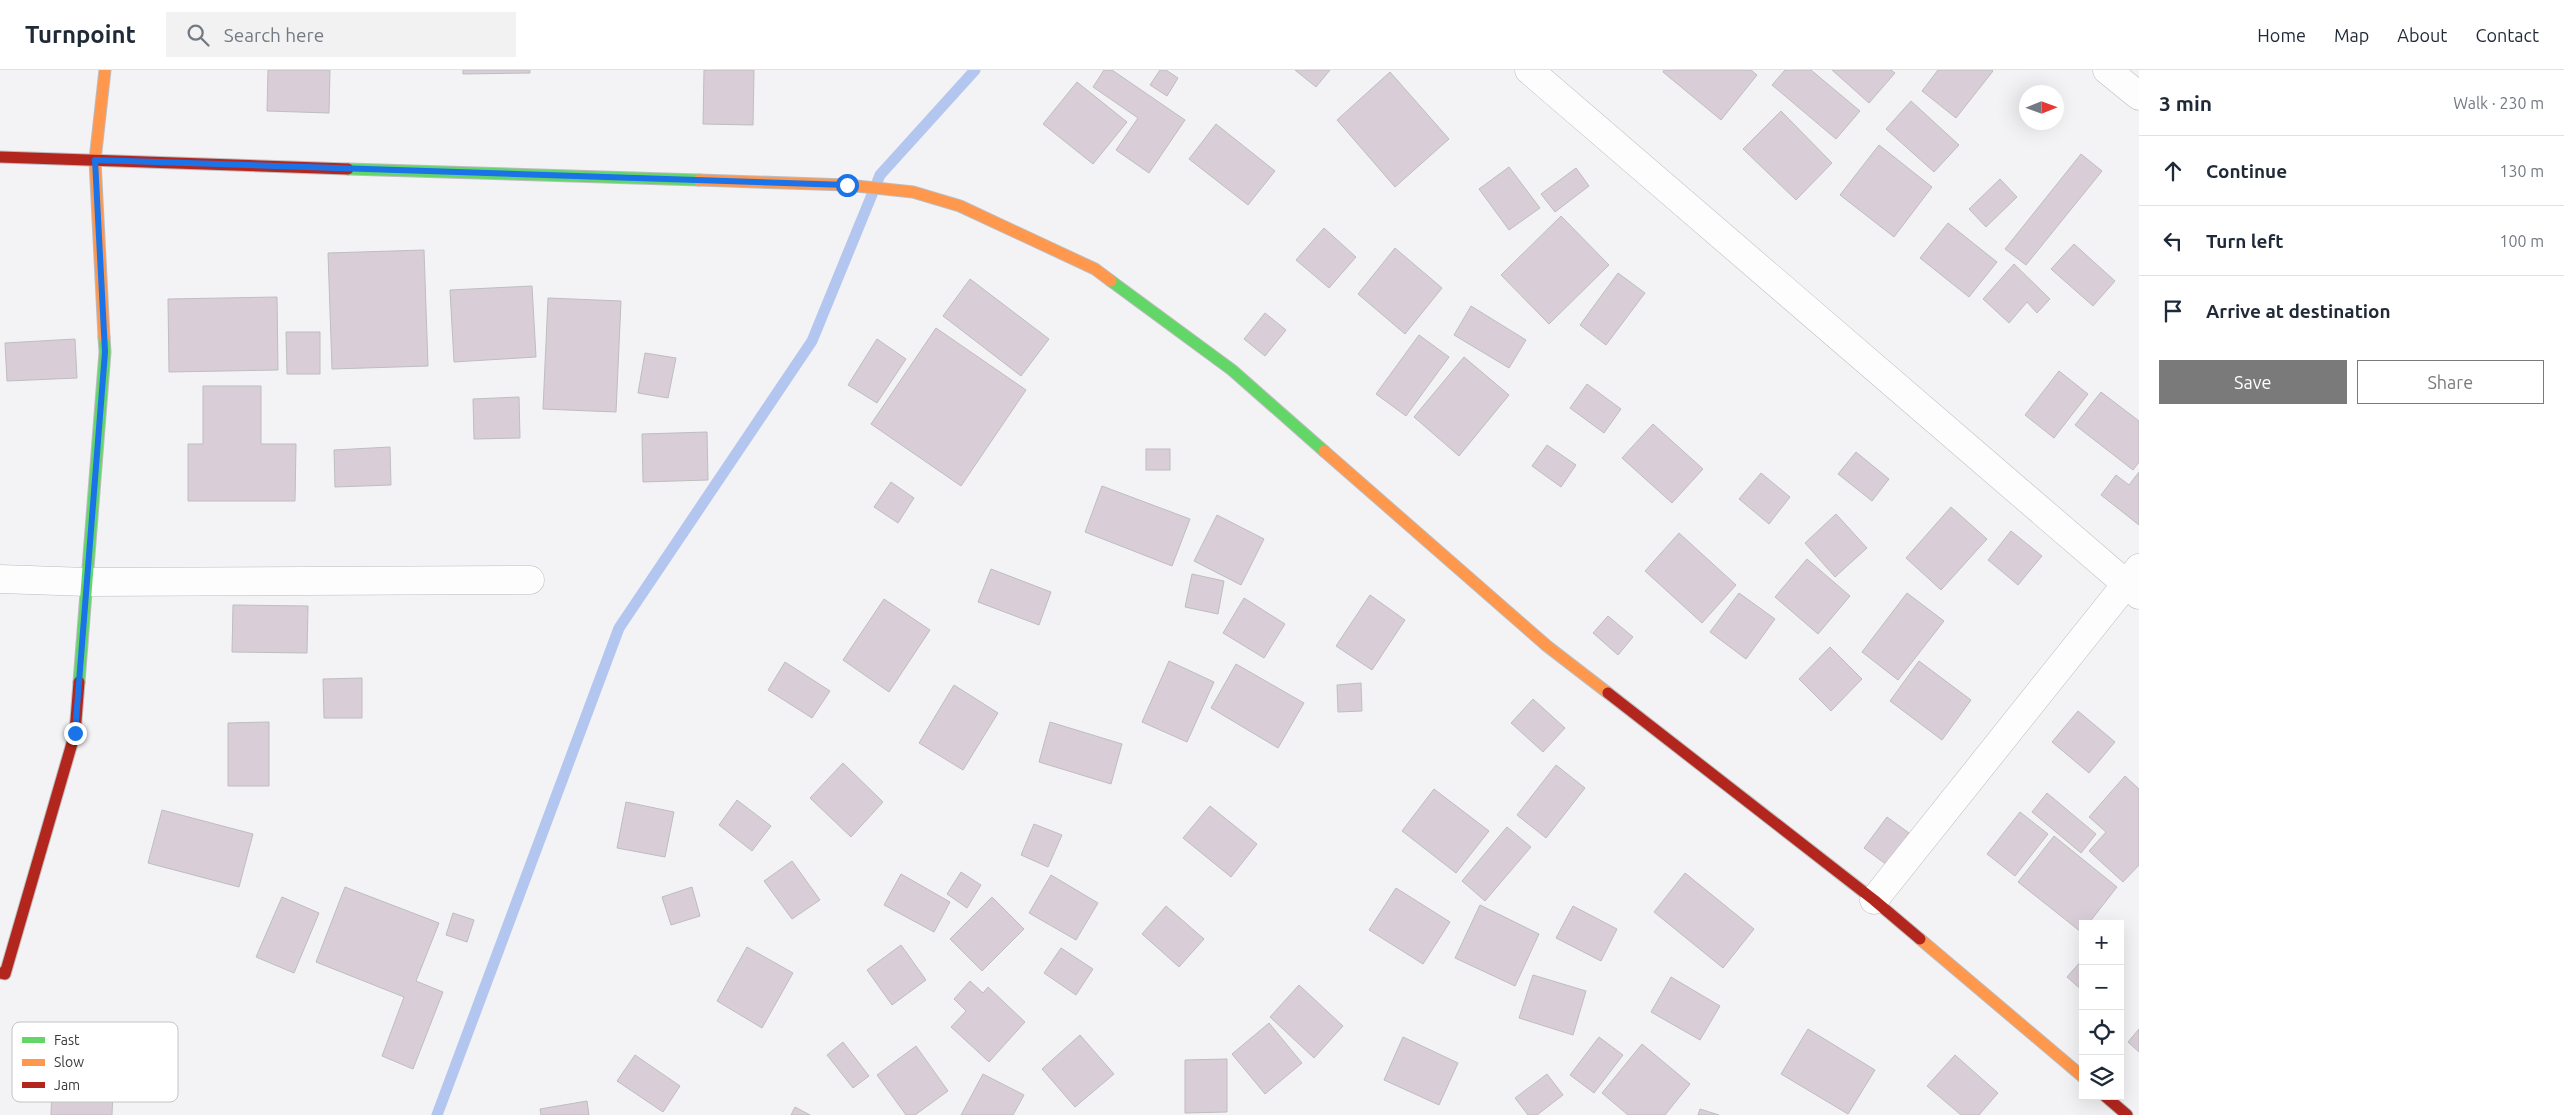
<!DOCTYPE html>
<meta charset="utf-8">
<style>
body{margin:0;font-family:Ubuntu,sans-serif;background:#f2f2f3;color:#1f2937}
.controls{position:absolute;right:15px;bottom:15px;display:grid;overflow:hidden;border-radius:0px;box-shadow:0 5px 20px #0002}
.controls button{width:45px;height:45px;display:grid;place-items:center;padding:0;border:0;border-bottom:1px solid #e0e1e3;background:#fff;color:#1f2937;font:25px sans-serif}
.compass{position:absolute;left:2019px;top:15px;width:45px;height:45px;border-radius:50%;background:#fff;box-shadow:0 5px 20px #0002;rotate:89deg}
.stop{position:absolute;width:15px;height:15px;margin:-11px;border:4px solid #1a73e8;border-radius:50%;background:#fff}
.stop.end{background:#1a73e8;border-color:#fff;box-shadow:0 1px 5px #0008}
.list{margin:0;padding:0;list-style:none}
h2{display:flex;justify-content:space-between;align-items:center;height:65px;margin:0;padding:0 20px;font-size:21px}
h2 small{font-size:16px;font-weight:400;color:#747a83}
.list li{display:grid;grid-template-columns:32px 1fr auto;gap:15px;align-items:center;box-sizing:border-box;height:70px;padding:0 20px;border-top:1px solid #e0e1e3}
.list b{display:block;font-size:19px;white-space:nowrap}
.list em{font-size:16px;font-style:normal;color:#747a83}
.actions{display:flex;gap:10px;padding:15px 20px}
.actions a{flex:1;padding:11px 0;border:1px solid #7b7a7b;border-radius:0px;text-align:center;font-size:18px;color:#7b7a7b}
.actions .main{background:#7b7a7b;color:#fff}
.icon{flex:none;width:28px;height:28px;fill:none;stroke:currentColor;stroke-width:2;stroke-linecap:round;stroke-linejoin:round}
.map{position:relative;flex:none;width:2139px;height:1045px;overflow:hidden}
header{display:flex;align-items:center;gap:30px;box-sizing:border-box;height:70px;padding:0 25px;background:#fff;border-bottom:1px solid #e0e1e3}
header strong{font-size:24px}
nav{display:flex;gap:28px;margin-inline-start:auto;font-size:18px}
.search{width:350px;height:45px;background:#f2f2f3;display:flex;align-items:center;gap:12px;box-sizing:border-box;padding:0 18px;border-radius:0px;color:#747a83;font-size:19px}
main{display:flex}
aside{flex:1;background:#fff}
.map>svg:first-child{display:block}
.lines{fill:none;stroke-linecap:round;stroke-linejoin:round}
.stream{stroke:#b3c6f0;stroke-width:11}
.building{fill:#d9ced7;stroke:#bebdbf}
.street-casing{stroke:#bdbcbe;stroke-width:29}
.fast-casing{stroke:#bdbcbe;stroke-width:13}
.slow-casing{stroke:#bdbcbe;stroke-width:13}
.jam-casing{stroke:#bdbcbe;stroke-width:13}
.street{stroke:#fdfdfd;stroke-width:28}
.fast{stroke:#63d668;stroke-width:11}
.slow{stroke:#ff974d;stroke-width:11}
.jam{stroke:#b3261e;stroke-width:11}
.route{stroke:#1a73e8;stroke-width:6}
.key{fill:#fff;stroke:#c4c4c4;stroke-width:1}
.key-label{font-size:14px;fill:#3a393a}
</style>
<header>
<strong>Turnpoint</strong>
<div class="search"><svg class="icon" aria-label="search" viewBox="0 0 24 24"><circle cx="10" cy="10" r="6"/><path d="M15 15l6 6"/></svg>Search here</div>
<nav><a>Home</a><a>Map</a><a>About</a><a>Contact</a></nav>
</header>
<main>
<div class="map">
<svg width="2139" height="1045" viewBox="0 0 2139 1045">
<rect width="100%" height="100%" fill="#f3f2f4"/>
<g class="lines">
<path class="stream" d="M437,1045l182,-487 193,-287 68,-166 95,-105"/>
</g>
<g class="building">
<path d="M268,0h62l-1,43 -62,-2z"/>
<path d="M463,0h67v3l-67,1z"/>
<path d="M704,0h50l-1,55 -50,-1z"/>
<path d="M1104,0h8l73,50 -36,53 -33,-23 22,-32 -45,-31z"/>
<path d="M1160,0h6l12,8 -11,18 -17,-11z"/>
<path d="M1295,0h35l-14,17z"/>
<path d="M1664,0h87l6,5 -36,45 -58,-48z"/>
<path d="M1785,0h26l49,41 -24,28 -64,-54z"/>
<path d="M1832,0h59l4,3 -26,30z"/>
<path d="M1938,0h54l1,1 -37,47 -34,-27z"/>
<path d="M1390,2l59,67 -54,48 -58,-67z"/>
<path d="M1077,12l50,40 -34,42 -50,-40z"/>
<path d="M1911,31l48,44 -25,27 -48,-43z"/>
<path d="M1781,41l51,52 -36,37 -53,-51z"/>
<path d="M1216,54l59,47 -27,34 -59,-46z"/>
<path d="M1879,75l53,42 -38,50 -54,-42z"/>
<path d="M2081,84l21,17 -76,94 -21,-16z"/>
<path d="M1509,97l31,41 -31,22 -30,-41z"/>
<path d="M1576,98l13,18 -34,26 -14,-18z"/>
<path d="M2000,109l17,18 -31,30 -17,-18z"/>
<path d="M1561,146l48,49 -60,59 -48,-49z"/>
<path d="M1948,153l49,39 -28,35 -49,-39z"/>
<path d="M1324,158l32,29 -27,31 -33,-28z"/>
<path d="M2074,174l41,37 -22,25 -42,-37z"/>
<path d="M1395,178l47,40 -37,46 -47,-40z"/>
<path d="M424,180l4,116 -96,3 -4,-116z"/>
<path d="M2014,194l36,35 -13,14 -10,-11 -18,21 -26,-24z"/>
<path d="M1618,203l27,20 -39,52 -26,-20z"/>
<path d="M970,209l79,60 -28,37 -78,-60z"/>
<path d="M532,216l4,71 -82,5 -4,-72z"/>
<path d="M277,227l1,73 -109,2 -1,-73z"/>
<path d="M548,228l73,3 -5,111 -73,-3z"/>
<path d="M1471,236l55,34 -17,28 -55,-33z"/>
<path d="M1265,243l21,17 -21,26 -21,-17z"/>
<path d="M936,258l90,62 -65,96 -90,-62z"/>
<path d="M286,262h34v42h-33z"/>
<path d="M1419,265l30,22 -43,59 -30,-22z"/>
<path d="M75,269l2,39 -70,3 -2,-38z"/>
<path d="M877,269l29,20 -29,44 -29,-18z"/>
<path d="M645,283l31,5 -8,40 -30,-5z"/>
<path d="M1464,287l45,38 -50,61 -45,-39z"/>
<path d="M2059,301l29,23 -34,44 -29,-23z"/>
<path d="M1587,314l34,25 -17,24 -34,-25z"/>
<path d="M203,316h58v58h35l-1,57h-107v-57h15z"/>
<path d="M2101,322l38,29v41l-6,8 -58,-45z"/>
<path d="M519,327l1,41 -46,1 -1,-40z"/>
<path d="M1653,354l50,45 -31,34 -50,-45z"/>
<path d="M707,362l1,48 -65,2 -1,-48z"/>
<path d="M1547,375l29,20 -15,22 -29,-21z"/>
<path d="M390,377l1,38 -56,2 -1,-37z"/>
<rect x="1146" y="379" width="24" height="21"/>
<path d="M1856,382l33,27 -17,22 -34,-27z"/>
<path d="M2139,402v53l-38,-30 15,-20 13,10z"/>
<path d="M1761,403l29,24 -21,27 -30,-25z"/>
<path d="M891,412l23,16 -16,25 -24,-16z"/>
<path d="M1102,416l88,33 -18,47 -87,-34z"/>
<path d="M1951,437l36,32 -46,51 -35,-32z"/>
<path d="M1836,444l31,34 -32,29 -30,-34z"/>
<path d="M1217,445l47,24 -23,46 -47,-24z"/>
<path d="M2011,461l31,25 -24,29 -30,-25z"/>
<path d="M1679,463l57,52 -34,38 -57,-52z"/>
<path d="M1807,489l43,37 -32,38 -43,-37z"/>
<path d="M991,499l60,23 -12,33 -61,-23z"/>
<path d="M1192,504l32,7 -6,33 -33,-7z"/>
<path d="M1739,523l36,26 -29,40 -36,-27z"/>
<path d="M1907,523l37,28 -46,59 -36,-28z"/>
<path d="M1370,525l35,25 -33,50 -36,-24z"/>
<path d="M1244,528l41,26 -21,34 -41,-25z"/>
<path d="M884,529l46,31 -41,62 -46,-32z"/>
<path d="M233,535l75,1 -1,47 -75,-1z"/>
<path d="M1608,546l25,21 -15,18 -25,-22z"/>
<path d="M1830,577l32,32 -31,32 -32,-32z"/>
<path d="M1169,591l45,21 -27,60 -45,-20z"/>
<path d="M1919,591l52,39 -29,40 -52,-39z"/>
<path d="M785,592l45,29 -18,27 -44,-28z"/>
<path d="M1236,594l68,39 -26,45 -67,-40z"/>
<path d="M362,608v40h-38l-1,-39z"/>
<path d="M1361,613l1,28 -24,1 -1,-27z"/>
<path d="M954,615l44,28 -35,57 -44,-27z"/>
<path d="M1533,629l32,29 -22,24 -32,-29z"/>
<path d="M2078,641l37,31 -26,31 -37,-31z"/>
<path d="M269,652v64h-41v-63z"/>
<path d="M1050,652l72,22 -11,40 -72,-22z"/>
<path d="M843,693l40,39 -32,35 -41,-39z"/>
<path d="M1556,695l29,23 -39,50 -29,-23z"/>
<path d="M2125,706l14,13v76l-16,17 -34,-31 17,-19 -17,-15z"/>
<path d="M1434,719l55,42 -33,42 -54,-42z"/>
<path d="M2047,723l49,41 -15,19 -49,-41z"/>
<path d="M737,730l34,26 -19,25 -33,-26z"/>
<path d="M626,732l48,10 -9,45 -48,-9z"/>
<path d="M1210,736l47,38 -26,33 -48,-39z"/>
<path d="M162,740l91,24 -14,53 -91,-24z"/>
<path d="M2020,742l28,22 -33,42 -28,-22z"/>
<path d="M1887,747l22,16 -22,32 -23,-17z"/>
<path d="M1034,754l28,11 -14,32 -27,-12z"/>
<path d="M1507,757l24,20 -46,54 -23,-20z"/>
<path d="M2054,766l63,51 -29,37h-5l-2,8 -63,-50z"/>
<path d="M792,791l28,39 -28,19 -28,-38z"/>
<path d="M961,802l20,13 -14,23 -20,-14z"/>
<path d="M1685,803l69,56 -31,39 -69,-56z"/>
<path d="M901,804l49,28 -16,30 -50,-27z"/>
<path d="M1051,805l47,28 -22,37 -47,-27z"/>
<path d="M345,817l94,36 -23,58 27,11 -30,77 -31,-13 22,-59 -88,-35z"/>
<path d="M692,817l8,29 -29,9 -9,-28z"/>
<path d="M1396,818l54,34 -27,42 -54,-34z"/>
<path d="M282,827l37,16 -25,60 -38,-16z"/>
<path d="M992,827l32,32 -42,42 -32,-32z"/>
<path d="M1480,835l59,29 -24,52 -60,-28z"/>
<path d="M1166,836l38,33 -25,28 -37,-33z"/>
<path d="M1573,836l44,23 -16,32 -45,-23z"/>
<path d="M453,843l21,7 -7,22 -21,-7z"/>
<path d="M901,875l25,35 -34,25 -25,-35z"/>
<path d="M747,877l46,26 -31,55 -45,-27z"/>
<path d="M1061,878l32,21 -17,26 -32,-22z"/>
<path d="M2083,889v32l-16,-14z"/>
<path d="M1533,905l53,16 -13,44 -54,-17z"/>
<path d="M1671,907l49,29 -20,34 -49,-28z"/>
<path d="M970,911l13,12 5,-6 37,35 -36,40 -38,-35 15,-16 -12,-12z"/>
<path d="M1299,915l44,41 -29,32 -44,-41z"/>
<path d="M1269,953l33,40 -37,31 -33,-40z"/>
<path d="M1808,959l67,41 -27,44 -67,-40z"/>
<path d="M2139,959v23l-11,-10z"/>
<path d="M1080,965l34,39 -39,33 -33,-38z"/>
<path d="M1403,967l55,26 -19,42 -55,-25z"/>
<path d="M1599,967l24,18 -29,38 -24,-18z"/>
<path d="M843,972l26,34 -16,12 -26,-33z"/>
<path d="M1642,974l48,40 -25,31h-37l-26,-22z"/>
<path d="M916,976l32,45 -33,24h-9l-29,-40z"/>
<path d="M635,985l45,31 -17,26 -46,-31z"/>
<path d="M1955,985l43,38 -19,22h-18l-34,-29z"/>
<path d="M1227,989v53l-42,1v-53z"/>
<path d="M983,1004l41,21 -11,20h-52z"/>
<path d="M1547,1004l16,21 -26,20h-9l-13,-17z"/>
<path d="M52,1018l61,2 -1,25h-61z"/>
<path d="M587,1031l2,14h-48l-1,-6z"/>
<path d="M795,1037l15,8h-19z"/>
<path d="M1700,1039l19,6h-21z"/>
</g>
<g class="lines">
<defs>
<g id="street">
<path d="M1529,0l610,525"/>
<path d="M2107,0l32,26"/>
<path d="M0,509l87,3 443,-2"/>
<path d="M1874,830l265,-332"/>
</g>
<g id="fast">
<path d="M348,99l351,11"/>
<path d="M1111,211l121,89 92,81"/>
<path d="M79,612l26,-330 -1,-15"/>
</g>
<g id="slow">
<path d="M699,110l148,5 66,7 47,14 135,63 16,12"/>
<path d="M104,267l-9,-177 10,-90"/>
<path d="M1324,381l223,195 61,47"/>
<path d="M1920,869l163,138"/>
</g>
<g id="jam">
<path d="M0,87l348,12"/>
<path d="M1608,623l266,207 46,39"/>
<path d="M0,903l5,1 70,-241 4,-51"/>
<path d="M2105,1026l22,19"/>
</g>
</defs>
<use href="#street" class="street-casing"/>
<use href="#fast" class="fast-casing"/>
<use href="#slow" class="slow-casing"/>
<use href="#jam" class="jam-casing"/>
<use href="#street" class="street"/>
<use href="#fast" class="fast"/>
<use href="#slow" class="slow"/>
<use href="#jam" class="jam"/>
</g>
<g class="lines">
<path class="route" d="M75,663l30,-381 -10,-192 752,25"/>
</g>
<rect x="12" y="952" width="166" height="80" rx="8" class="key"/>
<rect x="22" y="967" width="23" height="6" fill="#63d668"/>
<rect x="22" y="989" width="23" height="7" fill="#ff974d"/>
<rect x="22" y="1012" width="23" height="6" fill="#b3261e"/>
<g class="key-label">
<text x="54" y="975">Fast</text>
<text x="54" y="997">Slow</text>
<text x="54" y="1020">Jam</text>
</g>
</svg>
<div class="controls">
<button>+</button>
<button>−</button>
<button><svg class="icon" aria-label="locate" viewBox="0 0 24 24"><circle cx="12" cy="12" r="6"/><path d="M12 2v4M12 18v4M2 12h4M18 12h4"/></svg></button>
<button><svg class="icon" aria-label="layers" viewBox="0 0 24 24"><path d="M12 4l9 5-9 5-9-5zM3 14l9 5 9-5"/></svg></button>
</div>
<svg class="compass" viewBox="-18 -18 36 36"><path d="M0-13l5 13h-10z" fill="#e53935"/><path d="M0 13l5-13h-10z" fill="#747a83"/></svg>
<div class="stop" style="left:847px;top:115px"></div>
<div class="stop end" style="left:75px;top:663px"></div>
</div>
<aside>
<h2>3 min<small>Walk · 230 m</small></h2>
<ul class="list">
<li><svg class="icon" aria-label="ahead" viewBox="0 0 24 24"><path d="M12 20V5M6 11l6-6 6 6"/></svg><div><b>Continue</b></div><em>130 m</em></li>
<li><svg class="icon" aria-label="left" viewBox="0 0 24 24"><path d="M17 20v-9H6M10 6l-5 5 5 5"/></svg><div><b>Turn left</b></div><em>100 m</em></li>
<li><svg class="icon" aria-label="arrive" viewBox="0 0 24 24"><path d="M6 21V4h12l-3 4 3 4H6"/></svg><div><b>Arrive at destination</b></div></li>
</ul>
<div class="actions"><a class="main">Save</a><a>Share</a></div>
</aside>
</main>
